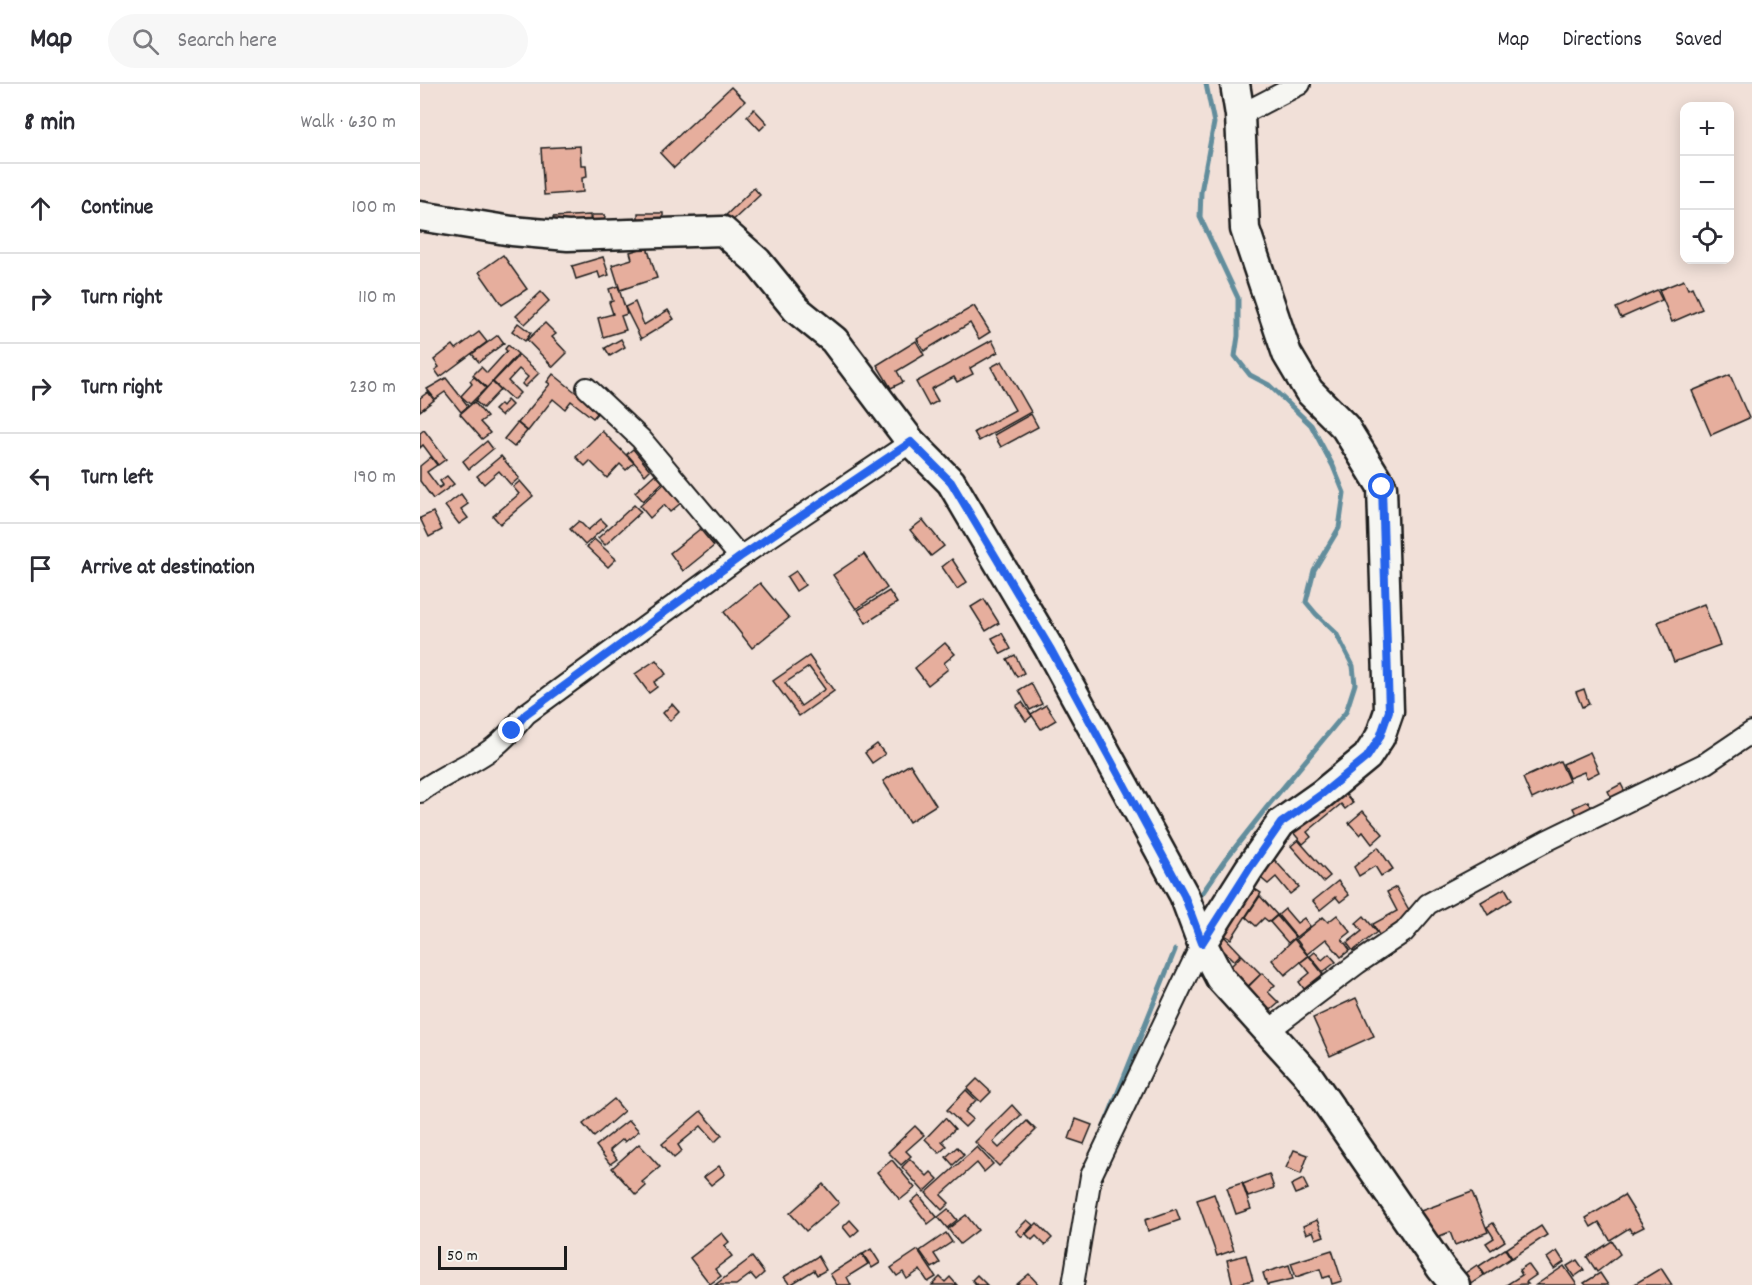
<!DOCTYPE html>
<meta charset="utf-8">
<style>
body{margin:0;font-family:Dekko,sans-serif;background:#f7f7f7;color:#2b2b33}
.controls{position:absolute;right:18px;top:18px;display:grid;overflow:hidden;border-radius:12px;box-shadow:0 3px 15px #0003}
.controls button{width:54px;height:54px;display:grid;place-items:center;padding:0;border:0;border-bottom:2px solid #e1e1e2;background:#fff;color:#2b2b33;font:30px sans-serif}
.scale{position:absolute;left:18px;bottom:15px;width:129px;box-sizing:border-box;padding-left:6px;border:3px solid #1c1c1c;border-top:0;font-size:16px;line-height:21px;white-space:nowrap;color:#1c1c1c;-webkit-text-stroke:4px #f6f6f2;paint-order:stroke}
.stop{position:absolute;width:18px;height:18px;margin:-14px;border:4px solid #2563eb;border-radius:50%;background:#fff}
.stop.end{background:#2563eb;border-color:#fff;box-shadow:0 2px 6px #0008}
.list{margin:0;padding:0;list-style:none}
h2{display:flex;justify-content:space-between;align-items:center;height:78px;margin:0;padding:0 24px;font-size:26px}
h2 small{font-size:20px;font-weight:400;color:#7c7c81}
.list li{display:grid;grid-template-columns:39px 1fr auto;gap:18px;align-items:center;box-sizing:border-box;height:90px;padding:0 24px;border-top:2px solid #e1e1e2}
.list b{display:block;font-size:22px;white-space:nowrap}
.list em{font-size:20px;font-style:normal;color:#7c7c81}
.icon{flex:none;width:33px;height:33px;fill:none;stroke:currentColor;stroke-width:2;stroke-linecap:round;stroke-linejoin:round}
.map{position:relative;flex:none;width:1332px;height:1201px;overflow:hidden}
header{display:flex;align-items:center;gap:36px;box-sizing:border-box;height:84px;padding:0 30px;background:#fff;border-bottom:2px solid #e1e1e2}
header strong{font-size:28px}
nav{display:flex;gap:33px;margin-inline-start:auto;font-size:21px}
.search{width:420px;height:54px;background:#f7f7f7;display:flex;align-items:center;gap:15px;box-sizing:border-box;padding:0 21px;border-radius:33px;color:#7c7c81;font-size:22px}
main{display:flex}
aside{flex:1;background:#fff}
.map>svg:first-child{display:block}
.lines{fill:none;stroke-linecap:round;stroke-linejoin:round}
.stream{stroke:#628d9c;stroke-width:5}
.building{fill:#e6ae9d;stroke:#1c1c1c;stroke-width:1.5;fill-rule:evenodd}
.street-casing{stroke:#1c1c1c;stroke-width:24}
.secondary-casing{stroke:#1c1c1c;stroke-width:33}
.street{stroke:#f6f6f2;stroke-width:20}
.secondary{stroke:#f6f6f2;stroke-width:28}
.route{stroke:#2563eb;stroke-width:8}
</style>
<header>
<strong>Map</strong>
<div class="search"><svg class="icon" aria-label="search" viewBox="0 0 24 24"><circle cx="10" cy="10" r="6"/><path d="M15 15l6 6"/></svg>Search here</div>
<nav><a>Map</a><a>Directions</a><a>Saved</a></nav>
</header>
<main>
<aside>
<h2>8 min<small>Walk · 630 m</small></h2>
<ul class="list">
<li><svg class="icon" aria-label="ahead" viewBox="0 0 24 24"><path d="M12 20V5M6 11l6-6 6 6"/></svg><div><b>Continue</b></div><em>100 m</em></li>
<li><svg class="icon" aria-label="right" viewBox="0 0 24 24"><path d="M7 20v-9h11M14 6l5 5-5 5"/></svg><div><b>Turn right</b></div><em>110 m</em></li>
<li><svg class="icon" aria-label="right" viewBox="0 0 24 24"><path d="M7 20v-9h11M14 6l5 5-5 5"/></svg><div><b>Turn right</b></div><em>230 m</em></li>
<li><svg class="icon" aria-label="left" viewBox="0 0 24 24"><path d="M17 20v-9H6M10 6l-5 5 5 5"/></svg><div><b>Turn left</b></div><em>190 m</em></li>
<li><svg class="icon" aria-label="arrive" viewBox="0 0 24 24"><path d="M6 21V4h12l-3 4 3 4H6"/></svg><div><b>Arrive at destination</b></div></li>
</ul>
</aside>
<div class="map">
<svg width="1332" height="1201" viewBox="0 0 1332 1201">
<rect width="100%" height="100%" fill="#f1e0d8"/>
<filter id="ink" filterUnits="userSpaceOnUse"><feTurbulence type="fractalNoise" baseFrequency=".0167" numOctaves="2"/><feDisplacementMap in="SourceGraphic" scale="12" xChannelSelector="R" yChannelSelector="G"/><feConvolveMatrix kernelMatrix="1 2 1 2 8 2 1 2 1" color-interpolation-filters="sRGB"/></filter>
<g filter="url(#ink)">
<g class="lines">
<g class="stream">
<path d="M781,811l25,-36 41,-52 79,-95 9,-28 -2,-18 -17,-33 -20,-19 -10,-12 8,-32 25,-42 5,-35 -11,-27 -22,-41 -42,-40 -19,-10 -15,-19 3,-20v-38l-38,-81 1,-25 13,-69 -8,-39"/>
<path d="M682,1048l73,-182"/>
</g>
</g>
<g class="building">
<path d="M311,3l14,14 -71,67 -14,-15z"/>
<path d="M334,25l13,14 -7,7 -13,-14z"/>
<path d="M160,62l1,19h5l1,12 -5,1 1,14 -39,3 -3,-47z"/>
<path d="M334,104l6,7 -33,31 -6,-6z"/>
<rect x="218" y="129" width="25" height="12"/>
<path d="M170,131l1,13 -37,1 -1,-12z"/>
<path d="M172,131h13l-1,15 -13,-1z"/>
<path d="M227,163l10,31 -37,12 -8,-25 20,-6 -2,-7z"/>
<path d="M83,171l24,34 -25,16 -23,-33z"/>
<path d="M183,173l6,18 -9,3 -2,-6 -22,7 -4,-13z"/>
<path d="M1264,196l4,9 4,-2 10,22 -30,13 -13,-32z"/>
<path d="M198,202l9,28 -6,2 5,14 -23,7 -5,-19 15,-4 -4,-12 4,-1 -4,-12z"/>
<path d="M1237,206l5,10 -41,18 -5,-10z"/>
<path d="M121,208l8,9 -24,23 -9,-8z"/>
<path d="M215,218l9,23 24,-15 6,9 -33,20 -16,-32z"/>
<path d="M554,222l16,26 -11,7 -9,-16 -46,28 -7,-12z"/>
<path d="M98,239l13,10 -6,8 -13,-10z"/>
<path d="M125,239l11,11 -4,3 15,16 -14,14 -26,-27z"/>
<path d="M59,248l8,10 -47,35 -5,-7 4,-3 -5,-7 19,-15 3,4z"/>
<path d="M78,251l6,8 -25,19 -7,-8z"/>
<path d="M201,255l4,8 -15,9 -5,-8z"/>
<path d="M572,256l6,12 -28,16 3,6 -16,8 -3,-5 -23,12 7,12 -9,5 -13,-24z"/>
<path d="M496,257l8,14 -27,16 6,11 -12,6 -14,-23z"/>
<path d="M88,261l10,9 -31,34 -14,-13 8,-8 6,6 20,-22 -2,-2z"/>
<path d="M99,271l20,18 -14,14 -3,-3 6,-7 -9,-8 -11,12 12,12 -7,7 -20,-18z"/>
<path d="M582,277l29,51 -52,29 -5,-9 41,-22 -24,-43z"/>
<path d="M133,290l46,37 -6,7 -22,-17 -6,8 -12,-10 -25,32 -10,-8 32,-39 -3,-2z"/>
<path d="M1310,291l19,43 -38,17 -19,-44z"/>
<path d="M54,293l12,11 -16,16 -9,-8 11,-12 -2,-3z"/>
<path d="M26,294l22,28 -7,6 -16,-20 -10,7 -8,-10z"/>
<path d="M72,298l8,8 -17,18 -8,-7z"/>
<path d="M8,308l6,8 -14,11v-13z"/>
<path d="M87,316l5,5 -11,11 -7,-6 6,-6 2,2z"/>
<path d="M54,318l13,15 -7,5 10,11 -8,6 -22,-25z"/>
<path d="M611,330l7,13 -37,20 -7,-12z"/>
<path d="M97,339l10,8 -13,16 -10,-8z"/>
<path d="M4,346l22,29 -8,6 -15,-20 -3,3v-15z"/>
<path d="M182,347l32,32 -8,7 -6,-6 -13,14 -17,-17 -5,5 -9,-9z"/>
<path d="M67,357l6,8 -24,20 -6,-8z"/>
<path d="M213,365l17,21 -5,5 -18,-21z"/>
<path d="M81,372l18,22 -8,7 -12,-14 -15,13 -7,-8z"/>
<path d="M11,373l6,8 -10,7 12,16 4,-3 -3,-4 7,-5 7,8 -21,15 -13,-18v-15z"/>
<path d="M235,390l8,8 -20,19 -8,-9z"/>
<path d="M100,397l13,15 -33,28 -7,-8 26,-22 -6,-7z"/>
<path d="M245,399l17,19 -12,10 -6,-7 -14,13 -10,-12z"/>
<path d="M41,410l7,10 -7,5 7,9 -9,6 -14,-18z"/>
<path d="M214,421l7,7 -36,33 -7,-7z"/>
<path d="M13,428l9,18 -13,7 -9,-19z"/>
<path d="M181,435l6,6 -22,20 -15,-16 9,-8 9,9z"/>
<path d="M503,436l21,26 -13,10 -21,-26z"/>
<path d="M280,445l14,17 -31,25 -13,-18z"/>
<path d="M174,455l22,20 -8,8 -21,-20z"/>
<path d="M444,470l23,34 -31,21 -23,-34z"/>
<path d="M532,475l15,23 -10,7 -15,-22z"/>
<path d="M376,487l9,14 -9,6 -9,-14z"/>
<path d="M340,499l29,35 -37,30 -28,-36z"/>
<path d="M469,507l8,12 -31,20 -8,-13z"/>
<path d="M564,515l15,24 -13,8 -15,-24z"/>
<path d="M1284,520l16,41 -46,17 -16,-40z"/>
<path d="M582,549l9,16 -10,5 -9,-16z"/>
<path d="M525,559l10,11 -11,9 4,6 -20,16 -13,-17z"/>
<path d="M595,571l9,18 -7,4 -10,-18z"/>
<path d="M389,572l25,35 -35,25 -26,-35zM389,583l16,22 -24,17 -16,-23z"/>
<path d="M236,576l10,14 -12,8 3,5 -8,6 -14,-19z"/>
<path d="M611,599l11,21 -12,6 -11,-20z"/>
<path d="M1164,605l5,15 -7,3 -6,-15z"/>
<path d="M602,618l10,14 -6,5 -10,-15z"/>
<path d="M252,620l7,8 -9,9 -7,-8z"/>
<path d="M626,621l10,15 -15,9 -10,-15z"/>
<path d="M457,660l8,10 -13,9 -7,-10z"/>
<path d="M1170,668l9,20 -12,6 -3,-6 -15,6 -6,-14z"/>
<path d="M1140,677l9,20 -37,18 -9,-21z"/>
<path d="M490,680l26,41 -27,17 -26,-41z"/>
<path d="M1201,700l4,8 -13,7 -4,-8z"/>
<path d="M921,705l12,14 -8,6 -4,-5 -34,28 4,5 -8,7 -12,-14z"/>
<path d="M1168,717l4,7 -15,8 -4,-8z"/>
<path d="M943,727l20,23 -11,10 -9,-12 -3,3 -11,-12z"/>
<path d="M878,756l32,36 -7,6 -32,-36z"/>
<path d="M958,763l15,22 -12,7 -6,-10 -16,10 -5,-9z"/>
<path d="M849,770l30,33 -9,7 -14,-17 -8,7 -12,-10z"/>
<path d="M918,797l11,14 -9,7 -4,-5 -16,13 -7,-9z"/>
<path d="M830,802l11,7 -30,46 -10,-6z"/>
<path d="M976,803l17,30 -34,18 -6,-11 24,-13 -10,-19z"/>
<path d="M1085,804l7,12 -24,15 -7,-13z"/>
<path d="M840,812l17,19 -8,7 -5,-4 -8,8 -10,-9z"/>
<path d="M865,825l12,14 7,-5 6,8 -14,11 -18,-22z"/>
<path d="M917,831l14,17 -9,7 8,11 -9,7 -15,-18 -19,15 -11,-15 27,-22 5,5z"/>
<path d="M857,832l18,21 -7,6 -18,-21z"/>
<path d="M944,832l13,16 -24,19 -6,-8 15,-12 -6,-8z"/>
<path d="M802,850l19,20 -7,7 -19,-19z"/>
<path d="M874,855l14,17 -23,19 -13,-15z"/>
<path d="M895,868l7,8 7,-6 7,8 -13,10 -13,-16z"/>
<path d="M822,871l19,19 -14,13 -18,-19z"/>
<path d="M889,872l14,18 -19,15 -5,-7 11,-9 -9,-11z"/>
<path d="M842,889l13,12 -7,7 11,11 -14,12 -20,-25z"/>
<path d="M936,914l18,38 -44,20 -17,-38z"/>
<path d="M557,995l14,13 -10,10 -14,-13z"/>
<path d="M546,1006l10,10 -11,12 8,7 -8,8 -18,-17z"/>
<path d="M194,1015l10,12 -30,26 -11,-13z"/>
<path d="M592,1021l9,10 -28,27 6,6 28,-27 9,9 -37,36 -24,-24z"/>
<path d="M281,1027l21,24 -7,7 -14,-16 -23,19 4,6 -8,7 -12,-14z"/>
<path d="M525,1034l10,11 -13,12 5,5 -8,7 -14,-14z"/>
<path d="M656,1035l16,6 -8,19 -15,-5z"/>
<path d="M209,1036l10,11 -14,11 -2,-3 -13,11 7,9 -7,5 -14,-18z"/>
<path d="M495,1042l9,9 -18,16 5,5 -10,9 -13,-13z"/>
<path d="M219,1060l21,23 -18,15 4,4 -10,9 -24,-27z"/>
<path d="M537,1063l7,8 -11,10 -7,-8z"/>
<path d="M557,1063l16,17 -9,8 -7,-9 -36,32 8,8 -7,7 -16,-17z"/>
<path d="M874,1066l14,5 -7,19 -15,-6z"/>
<path d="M490,1075l17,17 4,-4 7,7 -14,13 -22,-25z"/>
<path d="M472,1076l23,28 -15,12 -23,-28z"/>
<path d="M299,1082l6,8 -14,11 -7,-8z"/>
<path d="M849,1090l5,14 -26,9 -5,-13z"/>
<path d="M883,1095l5,10 -13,5 -4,-9z"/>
<path d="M822,1099l9,26 -15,5 -9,-26z"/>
<path d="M403,1100l16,19 -33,28 -16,-18z"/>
<path d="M1052,1108l16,40 -33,13 -5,-13 -21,8 -11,-28z"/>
<path d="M794,1110l20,56 -17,6 -20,-56z"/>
<path d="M499,1111l18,22 -9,7 -17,-22z"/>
<path d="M1204,1111l20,32 -12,6 -3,-5 -19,12 -11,-18 -8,5 -5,-9z"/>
<path d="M528,1125l9,11 -10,8 -9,-11z"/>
<path d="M756,1125l4,11 -32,11 -3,-11z"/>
<path d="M546,1131l12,15 -18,14 -12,-15z"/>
<path d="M430,1136l9,10 -8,7 -8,-10z"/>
<path d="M607,1136l6,5 -11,12 -6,-6z"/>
<path d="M897,1136l7,16 -8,3 -3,-8 -7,3 -3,-8z"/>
<path d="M617,1139l15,15 -7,7 -9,-9 -4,4 -6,-6z"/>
<path d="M1073,1139l12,18 -14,9 -5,-7 8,-5 -7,-11z"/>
<path d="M1121,1142l6,9 -35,23 -6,-9z"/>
<path d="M302,1149l7,9 -5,4 8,10 -17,13 6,7 -11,8 -20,-26z"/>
<path d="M526,1149l6,9 -18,12 6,9 -8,5 -12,-17z"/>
<path d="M1192,1157l8,13 -23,18 -10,-15z"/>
<path d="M451,1165l9,14 -8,5 -9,-14z"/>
<path d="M1085,1165l6,9 -26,17 -6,-9z"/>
<path d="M498,1166l18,27 -8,5 -8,-12 -13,9 -4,-7 -6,4 -6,-8z"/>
<path d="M912,1166l10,31 -10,3 -2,-8 -7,2 -3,-9 -24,8 -5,-14z"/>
<path d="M1137,1167l7,11 -10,7 -7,-11z"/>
<path d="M442,1170l6,10 -21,13 4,8h-14l-7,-11z"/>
<path d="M826,1171l7,25 -20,5 -6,-25z"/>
<path d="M398,1172l8,14 -9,5 -3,-5 -24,15 -6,-8z"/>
<path d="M332,1173l12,16 -8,7 -5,-6 -15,11h-21z"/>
<path d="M1157,1176l7,10 -10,7 -7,-11z"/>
<path d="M1108,1180l8,11 -10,7 2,2 -22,1 16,-10 -3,-5z"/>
<path d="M869,1181l4,14 -26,6 -4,-12z"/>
<path d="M1057,1181l7,10 -15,10h-10l-4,-5z"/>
<path d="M1144,1182l13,19h-41z"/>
<path d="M1241,1184l11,17h-39z"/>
<path d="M1180,1189l8,12h-22l-2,-2z"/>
<path d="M609,1190l10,11h-23z"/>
<path d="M557,1191l10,10h-12l1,-1 -4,-4z"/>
<path d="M520,1193l5,5 5,-5 7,8h-25z"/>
</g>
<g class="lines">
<defs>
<g id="street">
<path d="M820,31l60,-31"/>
<path d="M167,304l54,51 99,118"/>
<path d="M0,708c23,-18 51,-27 73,-44 13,-10 23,-22 33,-34l214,-157 171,-115"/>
<path d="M848,947l90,-68 46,-31 24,-28 118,-63 160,-78 46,-31"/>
<path d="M653,1201l18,-109 111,-233"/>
</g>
<g id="secondary">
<path d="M0,132l92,15 56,5 155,-5 34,30 40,49 37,30 77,102 40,40 98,166 135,247 18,48 18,35 87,96 134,194 14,17"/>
<path d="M782,859l47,-74 32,-46 41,-29 45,-37 13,-20 9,-26 -7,-224 -37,-60 -36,-36 -22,-37 -42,-125 -5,-114 -5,-31"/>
</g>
</defs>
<use href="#street" class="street-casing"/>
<use href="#secondary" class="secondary-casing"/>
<use href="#street" class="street"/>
<use href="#secondary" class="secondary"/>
</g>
</g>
<g class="lines" filter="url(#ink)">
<path class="route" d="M92,647l14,-17 214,-157 171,-115 40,40 99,166 134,247 18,48 47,-74 32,-46 41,-29 45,-37 13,-20 9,-26 -7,-224"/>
</g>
</svg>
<div class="controls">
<button>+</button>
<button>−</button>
<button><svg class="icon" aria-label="locate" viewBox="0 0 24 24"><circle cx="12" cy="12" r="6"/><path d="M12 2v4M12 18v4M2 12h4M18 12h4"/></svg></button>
</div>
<div class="scale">50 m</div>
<div class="stop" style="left:962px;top:403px"></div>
<div class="stop end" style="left:92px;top:647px"></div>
</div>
</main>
